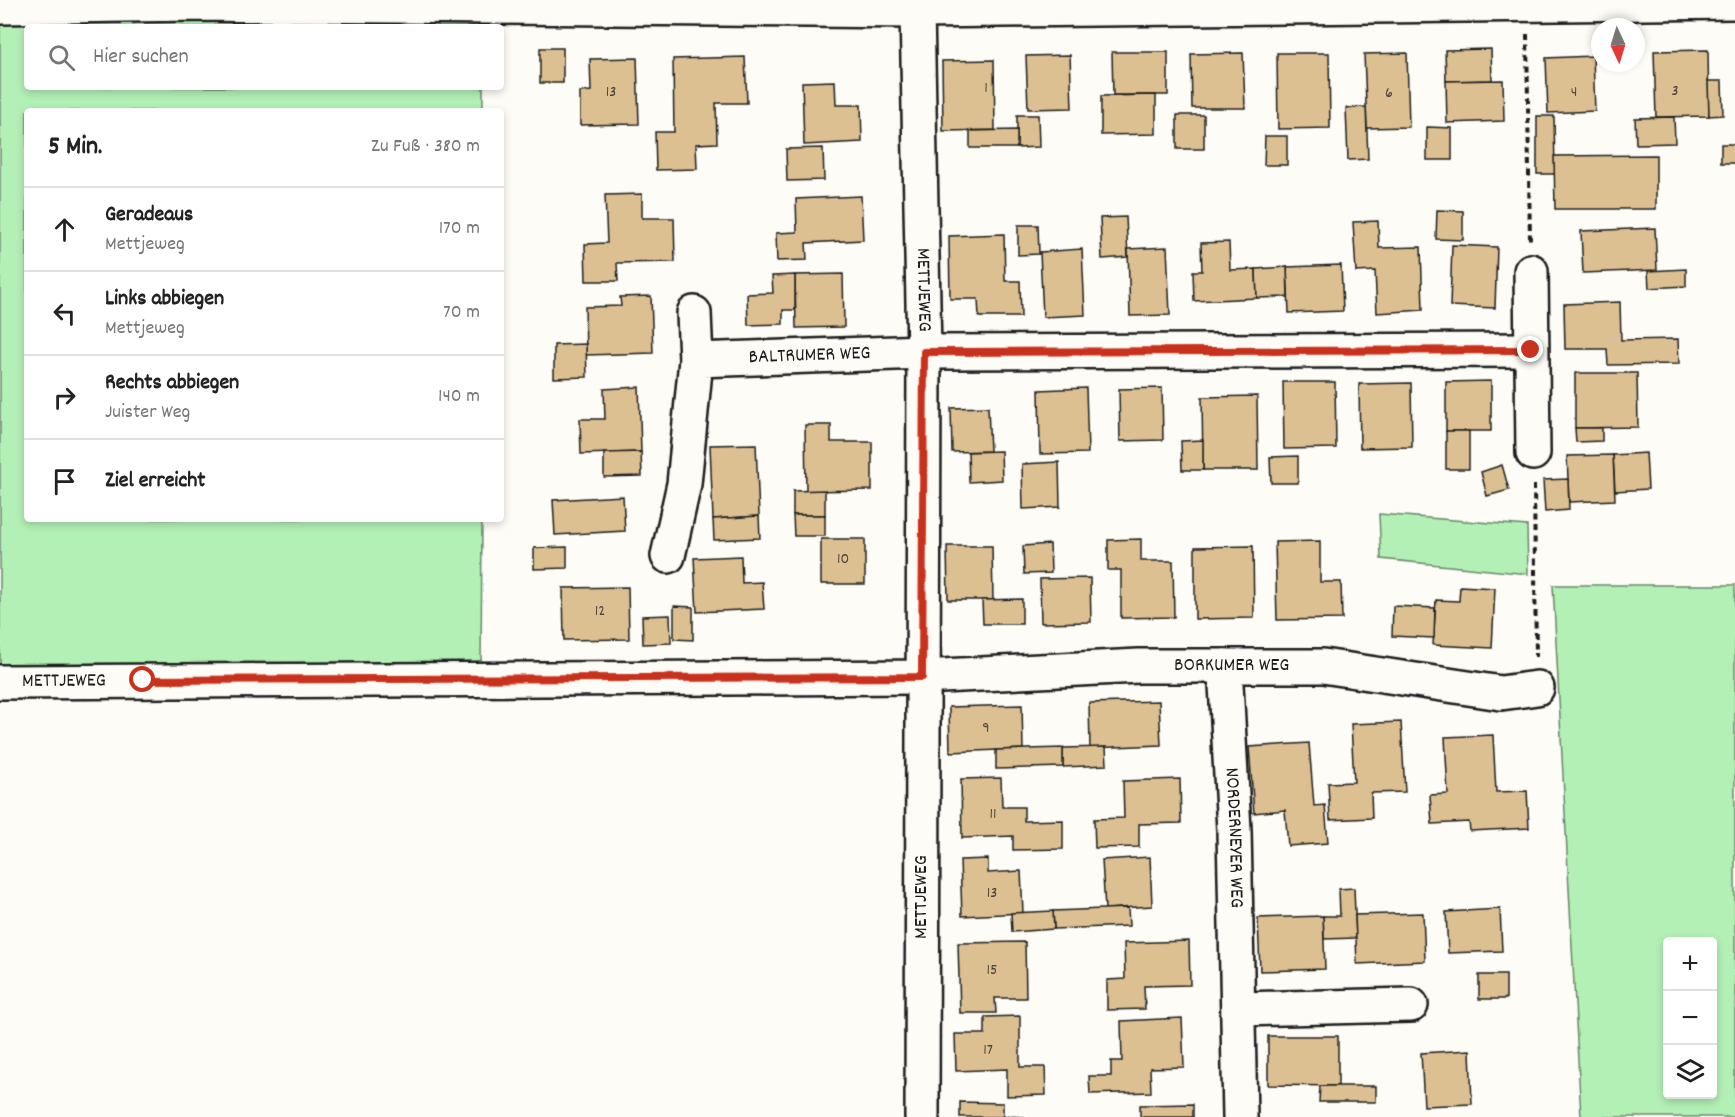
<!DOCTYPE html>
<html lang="de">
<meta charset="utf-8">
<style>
body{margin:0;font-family:Dekko,sans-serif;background:#f6f6f6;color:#222}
.controls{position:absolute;right:18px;bottom:18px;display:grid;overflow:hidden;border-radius:6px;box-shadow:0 3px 9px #0003}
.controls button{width:54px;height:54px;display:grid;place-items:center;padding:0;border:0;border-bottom:2px solid #e0e0e0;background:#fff;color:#222;font:30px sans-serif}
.compass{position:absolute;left:1591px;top:18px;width:54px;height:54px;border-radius:50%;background:#fff;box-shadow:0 3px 9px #0003;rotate:176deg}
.stop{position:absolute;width:18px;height:18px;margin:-14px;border:4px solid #c8321e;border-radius:50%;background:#fff}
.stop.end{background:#c8321e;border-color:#fff;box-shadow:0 2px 6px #0008}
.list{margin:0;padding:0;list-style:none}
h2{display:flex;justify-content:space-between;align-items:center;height:78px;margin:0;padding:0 24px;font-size:26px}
h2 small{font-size:20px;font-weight:400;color:#767676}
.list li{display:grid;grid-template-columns:39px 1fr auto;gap:18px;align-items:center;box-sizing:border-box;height:84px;padding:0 24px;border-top:2px solid #e0e0e0}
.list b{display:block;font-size:22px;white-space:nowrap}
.list p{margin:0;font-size:20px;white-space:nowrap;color:#767676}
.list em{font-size:20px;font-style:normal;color:#767676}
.icon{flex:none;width:33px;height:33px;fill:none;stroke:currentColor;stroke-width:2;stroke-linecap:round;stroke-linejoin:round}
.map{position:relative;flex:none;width:1735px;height:1117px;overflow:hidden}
.search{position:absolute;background:#fff;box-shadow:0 3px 9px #0003;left:24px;top:24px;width:480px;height:66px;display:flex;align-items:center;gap:15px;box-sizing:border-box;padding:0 21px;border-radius:6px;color:#767676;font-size:22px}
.panel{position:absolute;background:#fff;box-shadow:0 3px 9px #0003;left:24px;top:108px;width:480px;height:414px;border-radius:6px}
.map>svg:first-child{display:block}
.green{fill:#b3f0b6;stroke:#688669;stroke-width:1.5;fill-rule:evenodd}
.building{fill:#dcc091;stroke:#1c1c1c;stroke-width:1.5}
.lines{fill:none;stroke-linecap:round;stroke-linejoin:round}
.minor-casing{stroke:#1c1c1c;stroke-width:38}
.path{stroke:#1c1c1c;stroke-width:4;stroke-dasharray:6 4.5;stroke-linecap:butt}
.minor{stroke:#fdfcf7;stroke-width:33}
.route{stroke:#c8321e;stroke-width:8}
.labels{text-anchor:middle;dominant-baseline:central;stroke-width:4.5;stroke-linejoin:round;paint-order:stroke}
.number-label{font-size:16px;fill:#4c4539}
.street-label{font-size:20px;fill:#1c1c1c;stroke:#fdfcf7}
</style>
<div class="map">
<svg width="1735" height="1117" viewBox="0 0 1735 1117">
<rect width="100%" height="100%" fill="#fdfcf7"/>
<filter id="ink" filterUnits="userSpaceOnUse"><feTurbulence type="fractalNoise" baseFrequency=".0167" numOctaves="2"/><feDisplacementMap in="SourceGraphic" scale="12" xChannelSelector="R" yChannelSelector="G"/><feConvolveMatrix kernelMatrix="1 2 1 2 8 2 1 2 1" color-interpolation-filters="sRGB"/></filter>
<g filter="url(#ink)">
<g class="green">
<path d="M484,12v15h-457v60h456v24h-456v408h455l-1,145 -481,7v-650z"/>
<path d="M1379,514l148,12 1,48 -147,-15z"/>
<path d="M1553,585h182v532h-154zM1668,942h44v152h-44z"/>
</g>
<g class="building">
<rect x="540" y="48" width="23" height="35"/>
<path d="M1491,49l1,31 -46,1 -1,-31z"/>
<path d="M1708,50l1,66 -53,1 -2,-66z"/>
<path d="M1112,52h56v43h-55z"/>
<path d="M1243,53l2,55h-53l-1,-54z"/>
<path d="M1277,53h52l1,75 -52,1z"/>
<path d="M1407,53l2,74 -42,1 -3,-74z"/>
<path d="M1070,55l2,53 -44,1 -2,-53z"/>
<path d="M1593,56l2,55 -47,2 -2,-55z"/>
<path d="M745,57l2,46h-31l1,40 -21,1 1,25 -41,1 -1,-38h19l-1,-73z"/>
<path d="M637,58l2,66 -59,1v-33l11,-1 -1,-32z"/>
<path d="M994,60l1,70 -52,1 -1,-70z"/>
<path d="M1503,80l1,41 -57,2 -1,-42z"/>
<path d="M835,81l1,24h25l1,37 -58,3 -2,-63z"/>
<path d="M1708,81h14l1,34 -14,1z"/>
<path d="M1156,95v39l-55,1v-39z"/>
<path d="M1366,107l2,52 -20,1 -2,-52z"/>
<path d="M1017,115h21l1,32 -22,1z"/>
<rect x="1177" y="115" width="27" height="34"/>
<path d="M1537,116h17l1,58h-18z"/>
<path d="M1674,117l1,26 -39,1 -1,-26z"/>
<path d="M1427,127l25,1v32h-25z"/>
<path d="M1017,130v18h-47v-17z"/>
<path d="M1265,136h22v29h-23z"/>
<rect x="1721" y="144" width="14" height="19"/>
<path d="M823,148l1,32 -37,1 -1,-32z"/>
<path d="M1656,155v54h-101l-1,-53z"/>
<path d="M642,194v24h32l1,44 -58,1 1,18h-32l-1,-37 22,-1 -2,-48z"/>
<path d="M861,196l2,44 -57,3 1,17 -30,1 -1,-28 21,-1 -1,-33z"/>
<path d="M1437,210l26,1v29l-27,-1z"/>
<path d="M1126,217l2,40 -26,2 -2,-41z"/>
<path d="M1378,221l1,27 42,-1 2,63 -46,3 -2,-42 -19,1 -3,-50z"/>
<path d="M1018,225h20l1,29 -21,1z"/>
<path d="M1655,228l2,42 -74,3 -2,-42z"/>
<path d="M1004,234l1,47h15l1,36h-42l-1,-18h-28l-1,-63z"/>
<path d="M1229,242l1,28 26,-1 1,29 -63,3 -1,-30h9l-1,-28z"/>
<path d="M1452,245l45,2 -2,61 -45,-2z"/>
<path d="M1167,247l3,68 -40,1 -2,-67z"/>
<path d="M1082,249l3,66 -42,2 -3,-65z"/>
<path d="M1341,265l2,46 -54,2 -2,-46z"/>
<path d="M1287,267l1,30 -31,1 -1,-29z"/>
<path d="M1686,269v17l-37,2 -1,-17z"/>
<path d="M843,274l1,53 -48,1 -1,-53z"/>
<path d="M795,275v35h-12v14l-35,1 -1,-31 26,-1 -1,-17z"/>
<path d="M651,296l2,57 -67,2 -1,-48 36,-1 -1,-9z"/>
<path d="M1620,302l1,38 57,-1 1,25 -71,1 -1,-16h-42l-1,-45z"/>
<path d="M586,344l1,33 -33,1v-33z"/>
<path d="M1575,373h62l1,54 -63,1z"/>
<path d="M1491,381v50h-45v-49z"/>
<path d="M1283,382h52l1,66 -52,1z"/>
<path d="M1411,383l1,64 -52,1 -1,-64z"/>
<path d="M639,387l2,65 -60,2 -1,-35h25l-1,-30z"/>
<path d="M1086,388l2,65 -48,1 -1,-64z"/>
<path d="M1162,388l1,52 -43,1 -1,-52z"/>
<path d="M1257,396l1,74h-55l-1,-73z"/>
<path d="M988,407l2,44 -38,1 -1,-44z"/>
<path d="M805,425h26v17h41v48l-66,1z"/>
<path d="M1575,428h27v13l-26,1z"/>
<rect x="1446" y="431" width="23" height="38"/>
<path d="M1203,440v30h-21l-1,-29z"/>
<path d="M756,444l3,72 -46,3 -3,-74z"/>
<path d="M1001,451l1,29 -33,2 -1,-30z"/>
<path d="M641,452l1,24 -38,1v-24z"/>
<path d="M1646,453l2,36 -33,2 -2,-36z"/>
<path d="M1613,455l2,45 -46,2 -2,-46z"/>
<path d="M1298,456v27h-27l-1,-26z"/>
<path d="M1059,462l1,45 -37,2 -1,-45z"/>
<path d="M1502,465l7,25 -22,6 -6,-24z"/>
<path d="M1568,479l1,31 -24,2 -2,-32z"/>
<path d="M825,490v25h-32v-24z"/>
<path d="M623,496l2,35 -70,4 -2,-35z"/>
<path d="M793,515h32v21h-31z"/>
<path d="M759,516l1,22 -46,2 -1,-21z"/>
<rect x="821" y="539" width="44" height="45"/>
<path d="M1141,539v22h32l1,56 -53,1v-48h-13v-30z"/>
<path d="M1320,541v41h21l1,37 -65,1 -2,-78z"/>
<path d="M1050,544l1,29 -27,1 -1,-28z"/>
<path d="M947,546h45l1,54h-45z"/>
<path d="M1253,546l1,72 -59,1v-72z"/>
<path d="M567,547v21l-33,1v-21z"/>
<path d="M741,556l1,27 20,-1 2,27 -67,3 -3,-54z"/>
<path d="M1090,578l1,44 -50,1 -1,-44z"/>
<path d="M1460,586l35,2 -3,60 -59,-3 3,-45 23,1z"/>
<path d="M628,587l1,52 -65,1 -1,-52z"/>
<path d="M1022,599v25h-39l-1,-24z"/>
<path d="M674,606l19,1v33l-19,-1z"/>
<path d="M1393,606l42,2 -1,30 -42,-2z"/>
<path d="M670,615l1,28 -28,1 -1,-28z"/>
<path d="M1159,701l2,44 -71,3 -1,-45z"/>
<path d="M1022,705l1,44 -73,3 -1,-45z"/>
<path d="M1401,722l4,70 -34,1 1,25 -42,2 -2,-37 26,-1 -3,-58z"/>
<path d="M1493,735l3,57 31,-1 2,37 -59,3 -1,-9 -37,2 -2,-29 18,-1 -3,-57z"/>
<path d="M1309,743l5,63 11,-1 3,38 -40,3 -3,-36 -31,3 -5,-66z"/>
<path d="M1106,747l1,18 -44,2v-19z"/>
<path d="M1063,748v19l-67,2v-19z"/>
<path d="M1001,778l1,29h22v14l39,-1v29l-50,1v-14l-51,2 -1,-59z"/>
<path d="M1180,779l1,44 -42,1v23l-44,1 -1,-29 30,-1 -1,-37z"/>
<path d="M1150,857l2,49 -47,3 -3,-49z"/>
<path d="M988,859v14l33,-2 2,42 -61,3 -2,-56z"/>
<path d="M1354,888l2,50 -32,1 -1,-23h17l-1,-27z"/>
<path d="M1128,908l1,18 -75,3 -1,-18z"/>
<path d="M1500,909l2,42 -54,2 -2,-41z"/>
<path d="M1053,911l1,18 -42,3 -1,-19z"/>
<path d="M1423,913l2,48 -68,3 -2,-49z"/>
<path d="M1323,916l2,53 -65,2 -2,-53z"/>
<path d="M1189,941l1,44 -46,1 1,23 -38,1v-30l18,-1 -1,-36z"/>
<path d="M1025,942l1,56h-31l1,15h-36l-2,-70z"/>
<rect x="1479" y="975" width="27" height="24"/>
<path d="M1020,1016v51h25l1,28 -39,1v-27l-51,2 -1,-37h30v-17z"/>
<path d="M1182,1018l2,49 -34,1 1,24 -61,2 -1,-18h22v-15h11l-1,-40z"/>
<path d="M1268,1036h70v50l-70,-1z"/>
<path d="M1470,1050l2,54 -48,2 -3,-53z"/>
<path d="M1320,1086h56v16h-57z"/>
<path d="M960,1102l43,1v13l22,1h-65z"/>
<path d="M1193,1104v13h-53v-12z"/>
</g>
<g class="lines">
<defs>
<g id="minor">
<path d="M0,7l191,-3 726,7 818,-9"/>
<path id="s1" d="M917,11l7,341 -2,765"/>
<path d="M1531,271l2,182"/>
<path d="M694,313l2,47"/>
<path id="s2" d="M668,556l16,-72 12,-124 228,-8 607,-2"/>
<path id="s3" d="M1225,666l9,164 6,287"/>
<path id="s4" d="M0,682l922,-5 217,-11h184l178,27 36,-5"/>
<path d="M1239,1009l172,-4"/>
</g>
</defs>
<use href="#minor" class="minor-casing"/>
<g class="path">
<path d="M1527,34l3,208"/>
<path d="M1534,485l2,172"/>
</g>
<use href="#minor" class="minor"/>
</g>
</g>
<g class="lines" filter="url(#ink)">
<path class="route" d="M143,680l779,-3 2,-325 607,-2"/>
</g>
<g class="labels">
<g class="number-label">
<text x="986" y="88">1</text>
<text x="1675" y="91">3</text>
<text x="611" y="92">13</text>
<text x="1574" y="92">4</text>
<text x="1389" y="93">6</text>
<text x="843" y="559">10</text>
<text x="600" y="611">12</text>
<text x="986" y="728">9</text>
<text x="993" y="814">11</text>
<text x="992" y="893">13</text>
<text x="992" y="970">15</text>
<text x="988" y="1050">17</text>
</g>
<g class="street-label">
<text stroke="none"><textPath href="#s1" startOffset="279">METTJEWEG</textPath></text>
<text stroke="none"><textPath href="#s2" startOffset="312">BALTRUMER WEG</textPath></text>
<text stroke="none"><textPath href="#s4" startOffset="1232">BORKUMER WEG</textPath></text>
<text stroke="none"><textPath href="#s4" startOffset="64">METTJEWEG</textPath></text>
<text stroke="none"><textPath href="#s3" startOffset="172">NORDERNEYER WEG</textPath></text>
<text transform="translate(922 897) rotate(-90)">METTJEWEG</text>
</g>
</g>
</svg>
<div class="controls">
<button>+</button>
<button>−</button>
<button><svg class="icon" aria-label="layers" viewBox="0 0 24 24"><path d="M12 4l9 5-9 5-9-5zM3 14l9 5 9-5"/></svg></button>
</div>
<svg class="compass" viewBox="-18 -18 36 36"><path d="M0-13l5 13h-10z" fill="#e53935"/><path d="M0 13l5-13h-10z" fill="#767676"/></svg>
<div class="stop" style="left:143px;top:680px"></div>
<div class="stop end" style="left:1531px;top:350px"></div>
<div class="search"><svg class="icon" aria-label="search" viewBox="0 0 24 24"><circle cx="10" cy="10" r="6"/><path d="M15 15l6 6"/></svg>Hier suchen</div>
<section class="panel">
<h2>5 Min.<small>Zu Fuß · 380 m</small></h2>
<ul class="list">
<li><svg class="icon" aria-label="ahead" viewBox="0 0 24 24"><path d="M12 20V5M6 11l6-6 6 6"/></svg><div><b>Geradeaus</b><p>Mettjeweg</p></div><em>170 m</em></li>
<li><svg class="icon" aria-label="left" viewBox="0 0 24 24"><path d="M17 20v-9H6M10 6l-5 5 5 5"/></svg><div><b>Links abbiegen</b><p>Mettjeweg</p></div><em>70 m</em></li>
<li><svg class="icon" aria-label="right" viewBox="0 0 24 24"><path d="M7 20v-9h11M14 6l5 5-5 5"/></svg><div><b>Rechts abbiegen</b><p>Juister Weg</p></div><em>140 m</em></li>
<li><svg class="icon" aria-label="arrive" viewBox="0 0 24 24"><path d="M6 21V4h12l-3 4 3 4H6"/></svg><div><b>Ziel erreicht</b></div></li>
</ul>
</section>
</div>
